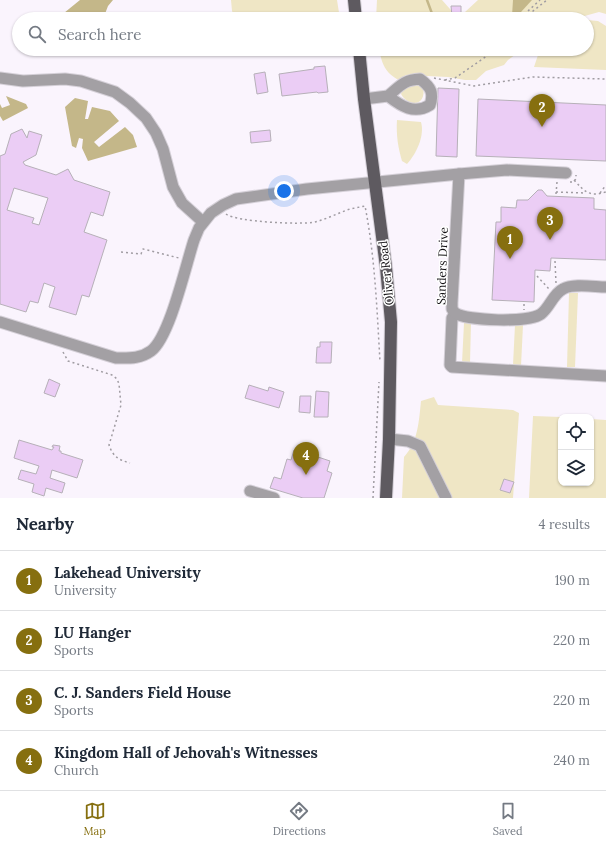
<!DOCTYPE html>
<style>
body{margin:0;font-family:Lora,serif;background:#f2f2f3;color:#1f2937}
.controls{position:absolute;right:12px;bottom:12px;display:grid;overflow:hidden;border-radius:8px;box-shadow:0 1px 3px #0004}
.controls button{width:36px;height:36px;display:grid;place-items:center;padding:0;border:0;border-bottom:1px solid #e0e1e3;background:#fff;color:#1f2937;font:20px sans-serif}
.you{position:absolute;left:284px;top:191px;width:14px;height:14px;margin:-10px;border:3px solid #fff;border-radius:50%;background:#1a73e8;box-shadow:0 0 0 6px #1a73e833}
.badge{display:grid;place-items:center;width:26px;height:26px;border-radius:50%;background:#866f0f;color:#fff;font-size:13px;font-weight:700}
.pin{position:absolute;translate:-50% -33px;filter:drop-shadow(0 1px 2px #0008)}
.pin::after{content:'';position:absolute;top:21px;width:14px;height:12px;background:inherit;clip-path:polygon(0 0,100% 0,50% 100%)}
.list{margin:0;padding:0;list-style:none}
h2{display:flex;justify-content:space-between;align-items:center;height:52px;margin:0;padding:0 16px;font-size:17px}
h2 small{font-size:13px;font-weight:400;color:#747a83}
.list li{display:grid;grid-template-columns:26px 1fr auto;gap:12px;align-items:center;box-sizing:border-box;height:60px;padding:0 16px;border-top:1px solid #e0e1e3}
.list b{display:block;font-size:15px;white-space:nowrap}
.list p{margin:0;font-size:13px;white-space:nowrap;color:#747a83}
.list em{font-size:13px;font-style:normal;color:#747a83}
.icon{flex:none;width:22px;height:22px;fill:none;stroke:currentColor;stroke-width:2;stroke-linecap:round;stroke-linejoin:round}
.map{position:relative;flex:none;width:606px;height:498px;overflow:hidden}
.search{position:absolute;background:#fff;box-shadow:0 1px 3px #0004;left:12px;right:12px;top:12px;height:44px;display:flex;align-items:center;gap:10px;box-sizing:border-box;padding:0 14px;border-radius:22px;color:#747a83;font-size:15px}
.sheet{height:292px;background:#fff}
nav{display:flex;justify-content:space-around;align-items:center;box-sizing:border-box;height:56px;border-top:1px solid #e0e1e3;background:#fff;font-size:11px;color:#747a83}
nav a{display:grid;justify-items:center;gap:2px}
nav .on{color:#866f0f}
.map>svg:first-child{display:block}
.green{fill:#efe6c5}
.water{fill:#c4b789}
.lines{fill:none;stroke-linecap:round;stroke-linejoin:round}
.stream{stroke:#c4b789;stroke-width:2.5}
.building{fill:#ebcdf5;stroke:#b6b0b8;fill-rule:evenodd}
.minor-casing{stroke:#d5d0d8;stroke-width:13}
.major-casing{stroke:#d5d0d8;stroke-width:14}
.path{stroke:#a09ca2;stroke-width:1.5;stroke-dasharray:2 3;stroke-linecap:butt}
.minor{stroke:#a3a0a4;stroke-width:11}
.major{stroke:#5e5a60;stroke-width:12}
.labels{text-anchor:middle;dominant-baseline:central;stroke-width:3;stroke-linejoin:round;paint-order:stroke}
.street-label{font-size:12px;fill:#131114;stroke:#fff}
</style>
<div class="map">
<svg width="606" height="498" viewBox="0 0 606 498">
<rect width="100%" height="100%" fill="#faf4fd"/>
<g class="green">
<path d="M231,0h106l3,19h-104l-4,-8z"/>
<path d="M377,0h65l16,18 4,-1 3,-5 13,-12h128v14l-7,-2 -18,5 -10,-1 -9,3h-186z"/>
<path d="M587,20l11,1 8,5v44l-72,-3 6,-18h47z"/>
<path d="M379,49h144l-15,11 -4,5 -18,6 -10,9h-11l-17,-3 -42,-2 -7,5c-14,-7 -17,-16 -20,-31z"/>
<path d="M419,84l4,3c4,19 -14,21 -22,7l2,-5 4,-3z"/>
<path d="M397,120l24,2c4,14 -5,32 -14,42l-5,-3c-4,-13 -6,-27 -5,-41z"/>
<path d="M569,293h9l-3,74h-8z"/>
<path d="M464,323h7l-1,40h-8z"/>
<path d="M515,325h8l-2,41 -8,-1z"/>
<path d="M434,397l4,8 75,5 6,3 -6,85h-111l2,-41c14,-15 15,-36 17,-56z"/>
<path d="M533,416l28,1v66h30v-64l15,1v78h-77z"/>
</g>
<g class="water">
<path d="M80,0h33l-5,6 -5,13h-40l1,-6z"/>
<path d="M513,0h19l-11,12 -9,4z"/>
<path d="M6,96l20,8 2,4 -25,13 -3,-5v-12l2,4 8,-3z"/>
<path d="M75,98l13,3 -3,18h3l4,-12 18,4 9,10 -25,21 5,5 26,-20 8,8 4,12 -49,14 -6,-13 1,-9 -4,-1 -3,10 -4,-2 -7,-39z"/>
</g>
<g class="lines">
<g class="stream">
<path d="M427,0l7,19"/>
<path d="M510,19l2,-3"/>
<path d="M449,49c9,6 20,3 30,0"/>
</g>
</g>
<g class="building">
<path d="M451,6h10v9l-9,1z"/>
<path d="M325,66l3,26 -10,1 -1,-1 -35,4 -3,-22 35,-5v-2z"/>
<path d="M265,72l3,20 -11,2 -3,-20z"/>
<path d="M438,88l21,1 -2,68 -21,-1z"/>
<path d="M478,99l128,6v56l-130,-5z"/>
<path d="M22,129l5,9 2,-7 13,4 -6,20 -13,7 2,3 31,10 12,-6 6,11 36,12 -7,24 -12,-4 -7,20 23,8 -18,57 -7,-2 -6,20 -27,-8 6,-20 -11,-4 -6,20 -8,-2 -4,11 -26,-8v-148l5,-2 6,-20zM14,188l34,10 -9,27 -7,-2 2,-5 -27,-8z"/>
<path d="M270,130l1,11 -20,2 -1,-11z"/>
<path d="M538,190h4l5,6 47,2v11l12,1v50l-55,-2 -1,13 -15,-1 -1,32 -42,-2 4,-78h5v-15l15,1 1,-8h11z"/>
<path d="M320,342h12l-1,21h-15l1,-16h3z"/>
<path d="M49,379l11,5 -5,13 -11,-4z"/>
<path d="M249,385l19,6 1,-4 15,5 -5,16 -34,-10z"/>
<path d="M316,391l13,1 -1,25h-14z"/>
<path d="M300,396h11l-1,17 -11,-1z"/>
<path d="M19,440l33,10 2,-3h-2l1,-2 7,1 -1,5h2v2l22,7 -6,18 -25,-8 -2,8 15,5 -3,10 -16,-5 -2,8 -12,-4 2,-8 -16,-5 3,-9 15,4 3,-8 -25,-8z"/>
<path d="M294,450l16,5 -2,6 5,1 2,-6 15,5 -3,10 5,2 -8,25h-21l-33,-10 4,-11 7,2 6,-20 4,1z"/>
<path d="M504,479l10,3 -4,11 -10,-3z"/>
</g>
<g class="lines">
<defs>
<g id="minor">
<path d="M0,78l23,3 42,-2 16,2 34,11 15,11 16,15 10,15 7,16 10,38 9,16 21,19"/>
<path d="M364,99l24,-3c13,10 26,19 42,9 4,-12 1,-18 -10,-26 -16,1 -19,6 -32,17"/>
<path d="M459,174l48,-4 59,3"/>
<path d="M455,313l-3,5 -2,47 2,2 154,9"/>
<path d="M0,322l116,36c13,0 24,1 35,-7 19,-14 35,-87 43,-111l5,-12 12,-15 12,-8 13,-6 71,-10 152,-15 -7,129v6l3,4c12,8 74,10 86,1 9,-7 12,-20 22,-25 10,-6 32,-2 43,-2"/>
<path d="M389,439l19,2 12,5 26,52"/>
<path d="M250,491l24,7"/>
</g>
<g id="major">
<path d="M354,0l2,19"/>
<path d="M359,49l5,50 22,168 5,55 -2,117 -3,59"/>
</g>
</defs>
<use href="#minor" class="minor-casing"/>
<use href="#major" class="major-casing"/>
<g class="path">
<path d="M528,11l12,-11"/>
<path d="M526,19l7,-8 14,-11"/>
<path d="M434,78l40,8 59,-9 73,2"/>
<path d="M445,80l10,-2 42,-29"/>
<path d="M574,180c11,12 15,17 32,12"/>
<path d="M570,182h3l3,-3v-4"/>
<path d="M556,192l30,1"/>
<path d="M600,193l6,-8"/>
<path d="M556,194l1,-12"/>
<path d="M226,214c10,8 75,11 89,8 12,-3 23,-9 35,-13 5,-1 10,-2 15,-3 10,51 12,104 15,156"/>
<path d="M121,252l20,2 2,-5 36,9"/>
<path d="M555,261l1,22"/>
<path d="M537,276l12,13"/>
<path d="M524,304v6"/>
<path d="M63,352l5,9 44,14 5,4 2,5 2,21 -12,40c4,12 10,15 21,18"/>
<path d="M373,498l6,-116"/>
</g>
<use href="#minor" class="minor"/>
<use href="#major" class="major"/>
</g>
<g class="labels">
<g class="street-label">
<text transform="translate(442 266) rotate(-88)">Sanders Drive</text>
<text transform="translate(386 273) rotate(-96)">Oliver Road</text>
</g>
</g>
</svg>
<div class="controls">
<button><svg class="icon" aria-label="locate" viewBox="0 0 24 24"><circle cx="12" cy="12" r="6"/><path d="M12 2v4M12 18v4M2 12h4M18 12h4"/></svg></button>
<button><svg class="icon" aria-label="layers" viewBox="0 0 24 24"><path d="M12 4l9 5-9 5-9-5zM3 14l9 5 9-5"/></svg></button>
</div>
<div class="you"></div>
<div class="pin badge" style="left:510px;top:259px">1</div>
<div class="pin badge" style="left:542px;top:127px">2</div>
<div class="pin badge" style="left:550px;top:240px">3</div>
<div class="pin badge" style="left:306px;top:475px">4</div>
<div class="search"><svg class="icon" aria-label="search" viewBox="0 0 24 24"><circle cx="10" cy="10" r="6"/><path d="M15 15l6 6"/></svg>Search here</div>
</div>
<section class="sheet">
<h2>Nearby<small>4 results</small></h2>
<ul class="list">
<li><span class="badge">1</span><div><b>Lakehead University</b><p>University</p></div><em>190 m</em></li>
<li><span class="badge">2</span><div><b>LU Hanger</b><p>Sports</p></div><em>220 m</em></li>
<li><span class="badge">3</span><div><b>C. J. Sanders Field House</b><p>Sports</p></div><em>220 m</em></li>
<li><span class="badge">4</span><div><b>Kingdom Hall of Jehovah's Witnesses</b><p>Church</p></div><em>240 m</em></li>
</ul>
</section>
<nav>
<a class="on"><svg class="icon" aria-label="map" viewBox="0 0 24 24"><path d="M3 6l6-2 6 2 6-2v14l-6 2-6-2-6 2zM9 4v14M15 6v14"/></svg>Map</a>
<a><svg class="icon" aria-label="directions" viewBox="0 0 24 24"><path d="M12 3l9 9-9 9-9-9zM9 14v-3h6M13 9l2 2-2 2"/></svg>Directions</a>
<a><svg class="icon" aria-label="saved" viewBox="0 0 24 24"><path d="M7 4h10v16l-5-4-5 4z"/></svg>Saved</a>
</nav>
